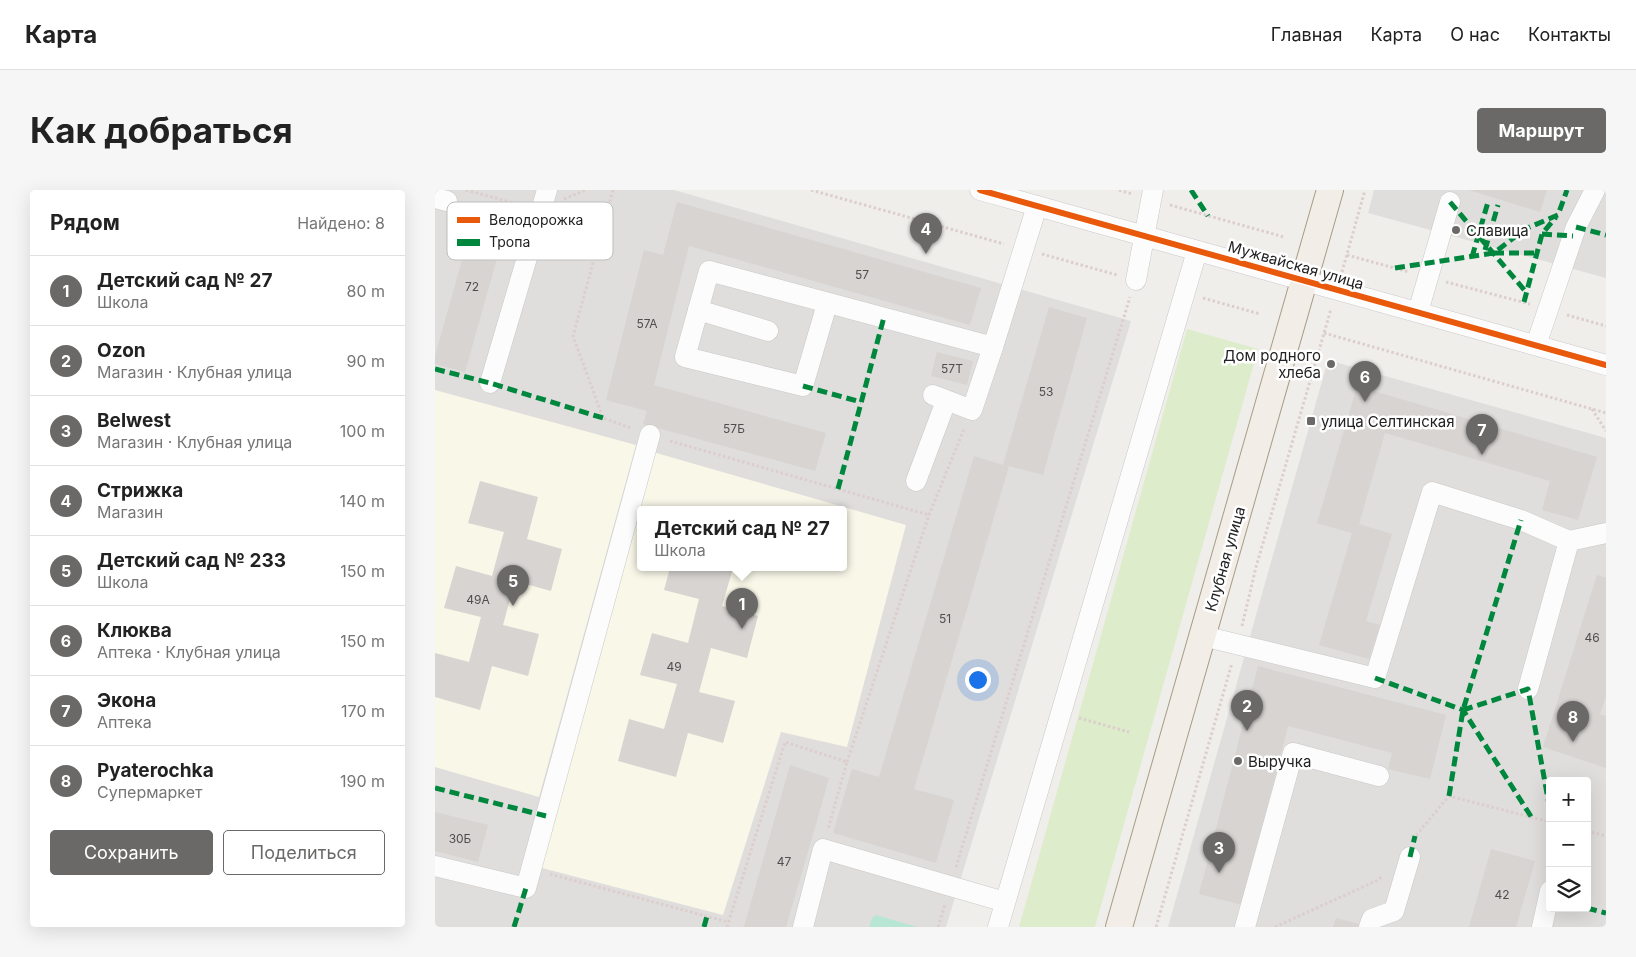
<!DOCTYPE html>
<html lang="ru">
<meta charset="utf-8">
<style>
body{margin:0;font-family:Inter,sans-serif;background:#f6f6f6;color:#222}
.controls{position:absolute;right:15px;bottom:15px;display:grid;overflow:hidden;border-radius:5px;box-shadow:0 5px 20px #0002}
.controls button{width:45px;height:45px;display:grid;place-items:center;padding:0;border:0;border-bottom:1px solid #e0e0e0;background:#fff;color:#222;font:25px sans-serif}
.you{position:absolute;left:542px;top:489px;width:18px;height:18px;margin:-12px;border:4px solid #fff;border-radius:50%;background:#1a73e8;box-shadow:0 0 0 8px #1a73e833}
.badge{display:grid;place-items:center;width:32px;height:32px;border-radius:50%;background:#6a6968;color:#fff;font-size:16px;font-weight:700}
.pin{position:absolute;translate:-50% -41px;filter:drop-shadow(0 1px 2px #0008)}
.pin::after{content:'';position:absolute;top:26px;width:18px;height:15px;background:inherit;clip-path:polygon(0 0,100% 0,50% 100%)}
.popup{position:absolute;left:202px;top:316px;width:210px;height:65px;box-sizing:border-box;display:grid;place-content:center;border-radius:5px;background:#fff;filter:drop-shadow(0 1px 4px #0005);font-size:16px;white-space:nowrap;color:#767676}
.popup b{font-size:19px;color:#222}
.popup::after{content:'';position:absolute;left:50%;top:100%;margin-left:-10px;border:10px solid transparent;border-top-color:#fff}
.list{margin:0;padding:0;list-style:none}
h2{display:flex;justify-content:space-between;align-items:center;height:65px;margin:0;padding:0 20px;font-size:21px}
h2 small{font-size:16px;font-weight:400;color:#767676}
.list li{display:grid;grid-template-columns:32px 1fr auto;gap:15px;align-items:center;box-sizing:border-box;height:70px;padding:0 20px;border-top:1px solid #e0e0e0}
.list b{display:block;font-size:19px;white-space:nowrap}
.list p{margin:0;font-size:16px;white-space:nowrap;color:#767676}
.list em{font-size:16px;font-style:normal;color:#767676}
.actions{display:flex;gap:10px;padding:15px 20px}
.actions a{flex:1;padding:11px 0;border:1px solid #6a6968;border-radius:5px;text-align:center;font-size:18px;color:#6a6968}
.actions .main{background:#6a6968;color:#fff}
.icon{flex:none;width:28px;height:28px;fill:none;stroke:currentColor;stroke-width:2;stroke-linecap:round;stroke-linejoin:round}
.map{position:relative;flex:none;width:1171px;height:737px;overflow:hidden;border-radius:5px}
header{display:flex;align-items:center;gap:30px;box-sizing:border-box;height:70px;padding:0 25px;background:#fff;border-bottom:1px solid #e0e0e0}
header strong{font-size:24px}
nav{display:flex;gap:28px;margin-inline-start:auto;font-size:18px}
.intro{display:flex;align-items:center;justify-content:space-between;box-sizing:border-box;height:120px;padding:0 30px}
h1{margin:0;font-size:35px}
.button{padding:12px 22px;border-radius:5px;background:#6a6968;color:#fff;font-size:18px;font-weight:700}
main{display:flex;gap:30px;padding:0 30px}
aside{flex:1;background:#fff;border-radius:5px;box-shadow:0 5px 20px #0002}
.map>svg:first-child{display:block}
.residential{fill:#dfdedc;fill-rule:evenodd}
.education{fill:#f8f7e8;fill-rule:evenodd}
.grass{fill:#ddeccb}
.pitch{fill:#b7e6d2}
.building{fill:#d7d4d2}
.lines{fill:none;stroke-linecap:round;stroke-linejoin:round}
.minor-casing{stroke:#c9c8c7;stroke-width:21}
.major-casing{stroke:#a79c86;stroke-width:28}
.path{stroke:#dccecd;stroke-width:3;stroke-dasharray:2.5 2.5;stroke-linecap:butt}
.minor{stroke:#fdfcfc;stroke-width:20}
.major{stroke:#f3ede7;stroke-width:26}
.quiet{stroke:#00873e;stroke-width:5;stroke-dasharray:10 5;stroke-linecap:butt}
.cycleway-casing{stroke:#fff;stroke-width:9}
.cycleway{stroke:#e8590c;stroke-width:6}
.poi-dot{fill:#6a6968;stroke:#fff;stroke-width:2}
.labels{text-anchor:middle;dominant-baseline:central;stroke-width:5;stroke-linejoin:round;paint-order:stroke}
.number-label{font-size:12px;fill:#4f4e4e}
.poi-label{font-size:15px;fill:#222;stroke:#fff;text-anchor:start}
.street-label{font-size:15px;fill:#222;stroke:#fff}
.key{fill:#fff;stroke:#bdbdbd;stroke-width:1}
.key-label{font-size:14px;fill:#222}
</style>
<header>
<strong>Карта</strong>
<nav><a>Главная</a><a>Карта</a><a>О нас</a><a>Контакты</a></nav>
</header>
<div class="intro"><h1>Как добраться</h1><a class="button">Маршрут</a></div>
<main>
<aside>
<h2>Рядом<small>Найдено: 8</small></h2>
<ul class="list">
<li><span class="badge">1</span><div><b>Детский сад № 27</b><p>Школа</p></div><em>80 m</em></li>
<li><span class="badge">2</span><div><b>Ozon</b><p>Магазин · Клубная улица</p></div><em>90 m</em></li>
<li><span class="badge">3</span><div><b>Belwest</b><p>Магазин · Клубная улица</p></div><em>100 m</em></li>
<li><span class="badge">4</span><div><b>Стрижка</b><p>Магазин</p></div><em>140 m</em></li>
<li><span class="badge">5</span><div><b>Детский сад № 233</b><p>Школа</p></div><em>150 m</em></li>
<li><span class="badge">6</span><div><b>Клюква</b><p>Аптека · Клубная улица</p></div><em>150 m</em></li>
<li><span class="badge">7</span><div><b>Экона</b><p>Аптека</p></div><em>170 m</em></li>
<li><span class="badge">8</span><div><b>Pyaterochka</b><p>Супермаркет</p></div><em>190 m</em></li>
</ul>
<div class="actions"><a class="main">Сохранить</a><a>Поделиться</a></div>
</aside>
<div class="map">
<svg width="1171" height="737" viewBox="0 0 1171 737">
<rect width="100%" height="100%" fill="#f0eeeb"/>
<g class="residential">
<path d="M0,0h239l457,131 -185,606h-511zM206,320h202v58h-202z"/>
<path d="M939,0h232v88l-238,-65z"/>
<path d="M893,170l278,78v489h-438zM1115,591h37v127h-37z"/>
</g>
<g class="education">
<path d="M0,200l201,55 -97,352 -104,-30z"/>
<path d="M218,262l253,73 -59,222 -66,-15 -58,183 -181,-47zM206,320h202v58h-202z"/>
</g>
<path class="grass" d="M752,139l71,20 -163,578h-76z"/>
<path class="pitch" d="M441,725l41,12h-48l3,-9z"/>
<g class="building">
<path d="M1034,0h78l-7,22z"/>
<path d="M242,12l304,86 -11,37 -281,-79 -35,139 172,48 -11,38 -172,-47 4,-13 -41,-11 38,-150 19,5z"/>
<path d="M42,17l32,9 -44,156 -30,-8v-8z"/>
<path d="M614,117l38,11 -44,157 -34,-9 -95,323 40,11 -18,63 -103,-30 19,-64 27,8 95,-321 29,9z"/>
<path d="M502,162l36,9 -6,24 -36,-9z"/>
<path d="M922,196l240,71 -19,63 -36,-10 8,-29 -165,-48 -26,91 33,10 -26,87 14,4 -11,34 -50,-14 33,-112 -35,-10z"/>
<path d="M45,291l58,16 -11,42 35,10 -11,42 -36,-10 -12,44 36,9 -11,42 -36,-10 -12,44 -45,-13v-44l34,9 12,-45 -37,-9 12,-42 36,10 12,-44 -36,-9z"/>
<path d="M235,378h63l-11,38 36,10 -11,42 -36,-10 -12,44 36,9 -12,42 -35,-10 -12,44 -58,-16 11,-42 35,10 13,-45 -37,-9 12,-42 36,10 11,-44 -35,-9z"/>
<path d="M1162,385l9,3v118l-6,18 6,2v52l-63,-21z"/>
<path d="M823,476l188,49 -16,64 -42,-10 4,-16 -104,-27 -46,179 -43,-11z"/>
<path d="M355,575l39,13 -13,46 -30,103h-42z"/>
<path d="M0,622l53,13 -10,37 -43,-11z"/>
<path d="M1056,659l44,12 -19,66h-47z"/>
<path d="M901,728l31,8v1h-34z"/>
</g>
<g class="lines">
<defs>
<g id="minor">
<path d="M545,0l626,175"/>
<path d="M0,8l12,3"/>
<path d="M701,90l17,-90"/>
<path d="M392,114l-24,82 -118,-29 24,-86 284,76 44,-141"/>
<path d="M263,120l70,21"/>
<path d="M983,122l32,-110"/>
<path d="M1101,155l40,-118 19,-37"/>
<path d="M55,193l57,-193"/>
<path d="M498,205l39,15 21,-63"/>
<path d="M481,291l30,-80"/>
<path d="M768,446l172,42 57,-186 89,28 48,21 37,-8"/>
<path d="M1093,499l41,-148"/>
<path d="M0,676l91,22 124,-453"/>
<path d="M368,737l20,-78 182,53"/>
<path d="M563,737l199,-676"/>
<path d="M810,737l48,-174 86,23"/>
<path d="M934,737l3,-8 22,-8 16,-54"/>
<path d="M1107,737l8,-36"/>
</g>
<path id="major" d="M684,737l211,-737"/>
</defs>
<use href="#minor" class="minor-casing"/>
<use href="#major" class="major-casing"/>
<g class="path">
<path d="M31,0l55,15"/>
<path d="M178,0l-40,146 30,82 28,10"/>
<path d="M376,0l193,54"/>
<path d="M684,0l13,4"/>
<path d="M129,9l22,-9"/>
<path d="M735,15l114,32"/>
<path d="M607,64l75,21"/>
<path d="M912,65l62,17"/>
<path d="M907,82l23,-82"/>
<path d="M1011,92l84,22"/>
<path d="M768,108l57,16"/>
<path d="M1132,125l39,11"/>
<path d="M889,143l282,80"/>
<path d="M1157,219l14,22"/>
<path d="M235,251l259,74"/>
<path d="M807,436l14,-59 75,-258"/>
<path d="M644,528l50,14"/>
<path d="M412,572l82,-247 35,-86"/>
<path d="M1152,641l19,5"/>
<path d="M978,649l36,-43 101,26"/>
<path d="M521,677l174,-570"/>
<path d="M115,684l178,48"/>
<path d="M292,737l58,-185 62,20 -19,67"/>
<path d="M503,737l7,-22"/>
<path d="M721,737l76,-264"/>
<path d="M840,737l103,-47 4,-4"/>
</g>
<use href="#minor" class="minor"/>
<use href="#major" class="major"/>
<g class="quiet">
<path d="M756,0l17,26"/>
<path d="M1015,12l76,90"/>
<path d="M1141,37l30,8"/>
<path d="M1107,44l31,2"/>
<path d="M1050,60l13,-45"/>
<path d="M1059,63h43"/>
<path d="M1037,67l16,-55"/>
<path d="M960,78l99,-15 31,-24 33,-14 9,-25"/>
<path d="M1089,112l18,-68 14,-17"/>
<path d="M0,179l55,14 113,35"/>
<path d="M368,196l58,16"/>
<path d="M403,299l46,-172"/>
<path d="M940,488l88,32 69,108"/>
<path d="M1028,520l65,-21 22,121"/>
<path d="M0,598l111,28"/>
<path d="M1014,606l14,-86 58,-190"/>
<path d="M975,667l5,-21"/>
<path d="M1113,708l2,1"/>
<path d="M1152,718l19,5"/>
<path d="M79,737l12,-39"/>
<path d="M269,737l3,-11"/>
</g>
<defs>
<path id="cycleway" d="M545,0l626,175"/>
</defs>
<use href="#cycleway" class="cycleway-casing"/>
<use href="#cycleway" class="cycleway"/>
</g>
<g class="poi-dot">
<circle cx="1021" cy="40" r="5"/>
<circle cx="896" cy="174" r="5"/>
<rect x="871" y="226" width="10" height="10" rx="2.5"/>
<circle cx="803" cy="571" r="5"/>
</g>
<g class="labels">
<g class="number-label">
<text x="427" y="84">57</text>
<text x="37" y="96">72</text>
<text x="212" y="133">57А</text>
<text x="517" y="178">57Т</text>
<text x="611" y="201">53</text>
<text x="299" y="238">57Б</text>
<text x="43" y="409">49А</text>
<text x="510" y="428">51</text>
<text x="1157" y="447">46</text>
<text x="239" y="476">49</text>
<text x="25" y="648">30Б</text>
<text x="349" y="671">47</text>
<text x="1067" y="704">42</text>
</g>
<g class="poi-label">
<text x="1031" y="40">Славица</text>
<text x="886" y="165" text-anchor="end">Дом родного<tspan x="886" dy="17">хлеба</tspan></text>
<text x="886" y="231">улица Селтинская</text>
<text x="813" y="571">Выручка</text>
</g>
<g class="street-label">
<text transform="translate(861 75) rotate(16)">Мужвайская улица</text>
<text transform="translate(790 369) rotate(-74)">Клубная улица</text>
</g>
</g>
<rect x="12" y="12" width="166" height="58" rx="8" class="key"/>
<rect x="22" y="27" width="23" height="6" fill="#e8590c"/>
<rect x="22" y="49" width="23" height="7" fill="#00873e"/>
<g class="key-label">
<text x="54" y="35">Велодорожка</text>
<text x="54" y="57">Тропа</text>
</g>
</svg>
<div class="controls">
<button>+</button>
<button>−</button>
<button><svg class="icon" aria-label="layers" viewBox="0 0 24 24"><path d="M12 4l9 5-9 5-9-5zM3 14l9 5 9-5"/></svg></button>
</div>
<div class="you"></div>
<div class="pin badge" style="left:307px;top:439px">1</div>
<div class="popup"><b>Детский сад № 27</b>Школа</div>
<div class="pin badge" style="left:812px;top:541px">2</div>
<div class="pin badge" style="left:784px;top:683px">3</div>
<div class="pin badge" style="left:491px;top:64px">4</div>
<div class="pin badge" style="left:78px;top:416px">5</div>
<div class="pin badge" style="left:930px;top:212px">6</div>
<div class="pin badge" style="left:1047px;top:265px">7</div>
<div class="pin badge" style="left:1138px;top:552px">8</div>
</div>
</main>
